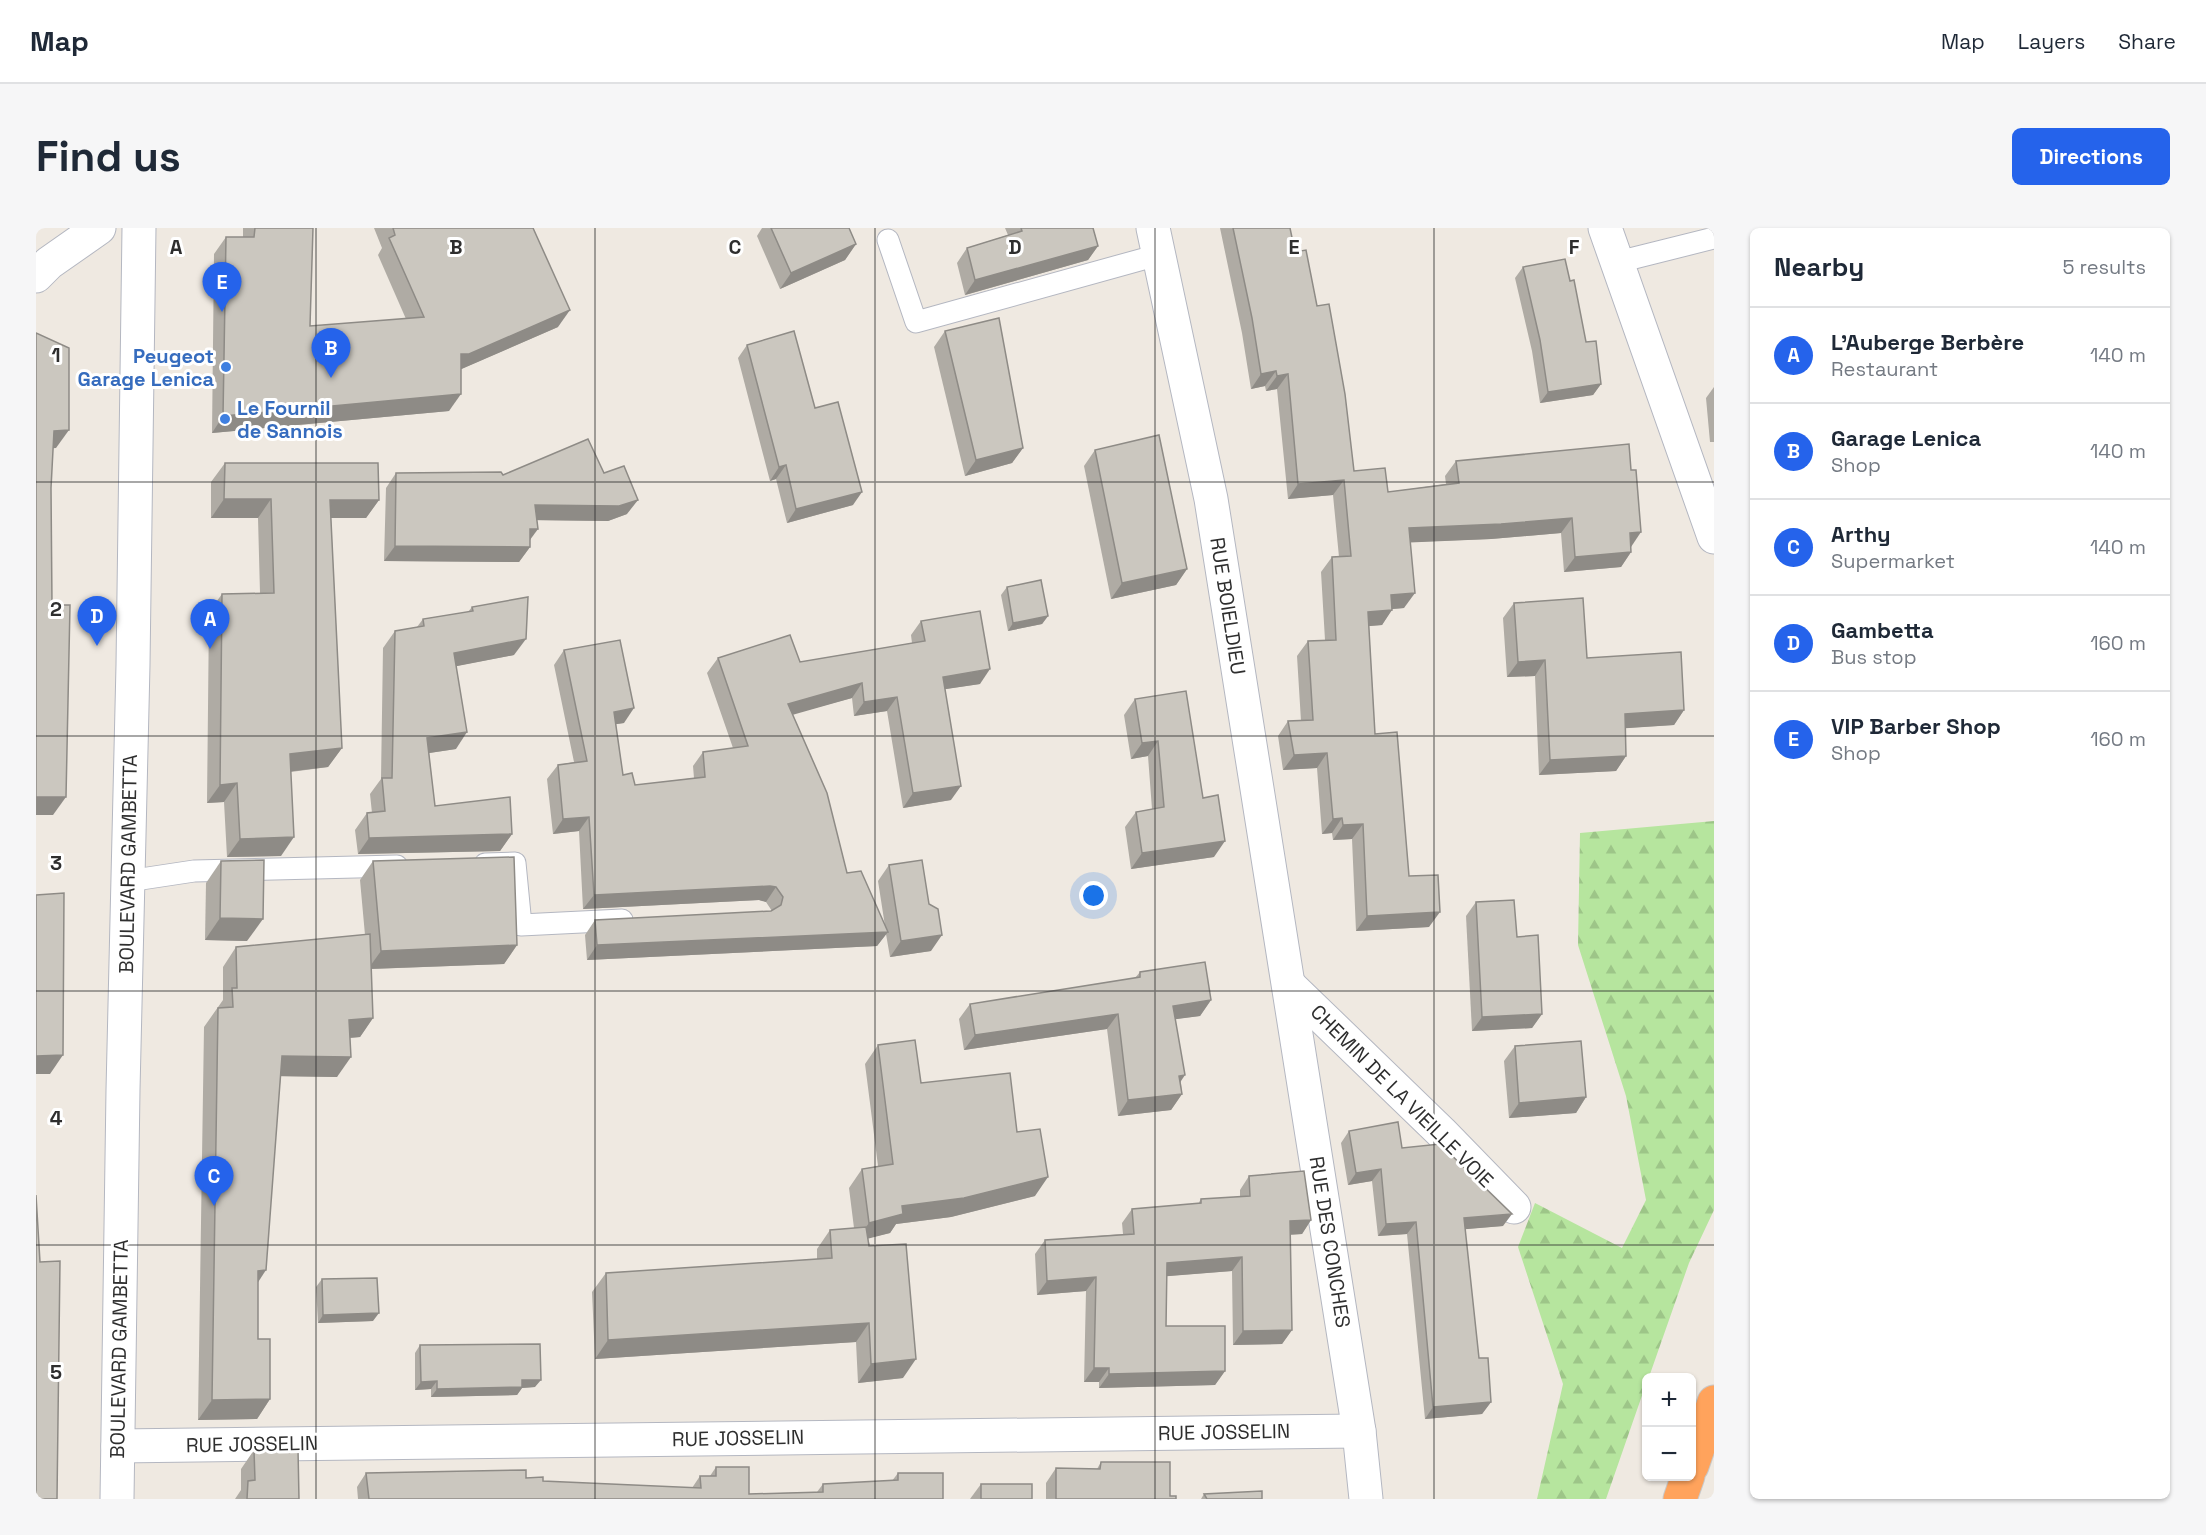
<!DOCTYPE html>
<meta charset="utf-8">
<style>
body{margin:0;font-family:"Space Grotesk",sans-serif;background:#f6f6f7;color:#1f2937}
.controls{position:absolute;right:18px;bottom:18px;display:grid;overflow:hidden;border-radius:9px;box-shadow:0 2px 4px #0004}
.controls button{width:54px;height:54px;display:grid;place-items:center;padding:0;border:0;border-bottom:2px solid #e0e1e3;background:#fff;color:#1f2937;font:30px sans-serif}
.you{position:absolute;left:1058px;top:668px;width:21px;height:21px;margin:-15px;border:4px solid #fff;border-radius:50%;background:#1a73e8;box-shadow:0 0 0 9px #1a73e833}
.badge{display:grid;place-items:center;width:39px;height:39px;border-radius:50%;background:#2563eb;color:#fff;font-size:20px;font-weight:700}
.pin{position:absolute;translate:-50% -50px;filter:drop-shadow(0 2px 3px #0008)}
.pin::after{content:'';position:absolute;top:32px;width:21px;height:18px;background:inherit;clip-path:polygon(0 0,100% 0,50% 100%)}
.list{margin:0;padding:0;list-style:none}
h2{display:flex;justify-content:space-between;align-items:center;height:78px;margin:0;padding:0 24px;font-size:26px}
h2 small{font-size:20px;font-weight:400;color:#747a83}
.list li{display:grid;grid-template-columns:39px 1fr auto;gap:18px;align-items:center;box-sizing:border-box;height:96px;padding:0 24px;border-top:2px solid #e0e1e3}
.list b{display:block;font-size:22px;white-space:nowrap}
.list p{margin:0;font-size:20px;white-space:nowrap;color:#747a83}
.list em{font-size:20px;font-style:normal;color:#747a83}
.map{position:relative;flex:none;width:1678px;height:1271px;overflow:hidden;border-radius:9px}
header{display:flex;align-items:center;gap:36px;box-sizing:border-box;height:84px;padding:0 30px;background:#fff;border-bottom:2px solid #e0e1e3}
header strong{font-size:28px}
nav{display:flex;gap:33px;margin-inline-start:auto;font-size:21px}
.intro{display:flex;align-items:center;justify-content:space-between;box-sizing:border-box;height:144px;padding:0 36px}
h1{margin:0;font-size:42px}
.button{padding:15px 27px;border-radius:9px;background:#2563eb;color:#fff;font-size:21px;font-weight:700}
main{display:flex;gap:36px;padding:0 36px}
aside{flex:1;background:#fff;border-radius:9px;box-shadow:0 2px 4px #0004}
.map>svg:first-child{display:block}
.forest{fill:url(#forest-firs)}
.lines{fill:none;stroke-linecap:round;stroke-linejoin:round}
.service-casing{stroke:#b4b7c1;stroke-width:23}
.minor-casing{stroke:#b4b7c1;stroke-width:35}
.secondary-casing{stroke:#b4b7c1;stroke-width:35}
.motorway-casing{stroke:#c9c9c9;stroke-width:35}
.service{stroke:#fff;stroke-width:21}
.minor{stroke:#fff;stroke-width:33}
.secondary{stroke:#fff;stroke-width:33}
.motorway{stroke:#ffa35c;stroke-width:33}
.wall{fill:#afaba4}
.shaded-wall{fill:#8e8b86}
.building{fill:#cbc7bf;stroke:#8e8b86;stroke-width:1.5}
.grid{fill:none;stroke:#2e2e2e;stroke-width:1.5;stroke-opacity:0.55}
.shop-dot{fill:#3f7fe0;stroke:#fff;stroke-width:2}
.labels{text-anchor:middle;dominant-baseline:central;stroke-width:6;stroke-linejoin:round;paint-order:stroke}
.shop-label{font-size:20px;font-weight:bold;fill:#366cbe;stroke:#fff;text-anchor:end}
.street-label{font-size:20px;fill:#2e2e2e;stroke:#fff}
.grid-label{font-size:20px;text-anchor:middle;font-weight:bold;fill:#2e2e2e;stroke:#fff;stroke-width:6;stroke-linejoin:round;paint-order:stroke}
</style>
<header>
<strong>Map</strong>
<nav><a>Map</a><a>Layers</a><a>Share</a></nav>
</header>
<div class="intro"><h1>Find us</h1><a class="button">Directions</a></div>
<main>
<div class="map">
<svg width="1678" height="1271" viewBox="0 0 1678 1271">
<defs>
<pattern id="forest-firs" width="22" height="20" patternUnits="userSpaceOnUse" patternTransform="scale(1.5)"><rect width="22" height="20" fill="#b6e59e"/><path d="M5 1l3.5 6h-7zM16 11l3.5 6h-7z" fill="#9dc588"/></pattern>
</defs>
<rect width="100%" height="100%" fill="#efe9e1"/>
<path class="forest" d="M1678,593v389l-25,53 -40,114 -3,1v6l-40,115h-69l26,-115 -45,-137 17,-44 87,45 24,-48 -20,-104 -48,-151 2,-112z"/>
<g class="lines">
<defs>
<g id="service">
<path d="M852,12l28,82 242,-67"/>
<path d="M1582,34l96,-24"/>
<path d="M449,636l30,-1 6,62 101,-5"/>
<path d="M92,653l66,-10 203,-5"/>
</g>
<g id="minor">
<path d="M1117,0l58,271 148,932 7,68"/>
<path d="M1569,0l109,309"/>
<path d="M0,48l13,-13 50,-35"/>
<path d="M1254,758l151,146 73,75"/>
<path d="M82,1218l1241,-15"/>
</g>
<path id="secondary" d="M81,1271l6,-409 10,-425 6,-437"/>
<g id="motorway">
<path d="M1656,1238l22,-64"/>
<path d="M1644,1271l8,-23"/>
</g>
</defs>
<use href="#service" class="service-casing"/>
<use href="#minor" class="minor-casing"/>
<use href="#secondary" class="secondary-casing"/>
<use href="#motorway" class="motorway-casing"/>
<use href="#service" class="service"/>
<use href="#minor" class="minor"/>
<use href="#secondary" class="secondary"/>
<use href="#motorway" class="motorway"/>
</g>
<g class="wall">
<path d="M207,0h70l-3,98 96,-7 -28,-64 4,-7 -8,-20h159l25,99 -97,42 -12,42 -237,22 2,-179 12,-17h17z"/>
<path d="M726,0h87l7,16 -11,16 -65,29 -23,-53z"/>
<path d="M969,0h88l5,18 -10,14 -123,35 -8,-32 10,-15 41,-13z"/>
<path d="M1184,0h70l5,24 22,54 37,165 34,21 58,-8 -1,-8 11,-15 175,85v6l-10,15 -57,5 -3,-39 -70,6 -81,3 -6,66 -12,1 -10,16 -13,1 6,108 34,142 20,51 -73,4 -4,-92 -19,1 -1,-7 -10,1 -5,-66 -34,2 -5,-34 10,-15h13l-4,-65 11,-15 17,-1 -4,-68 11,-15h7l-6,-62 -45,4 -11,-110 -11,2 -1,-5 -14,3 -9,-56z"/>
<path d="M1487,39l47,14 16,61 15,42 -8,11 -53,8 -8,-52 -17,-73z"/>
<path d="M909,103l78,117 -11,15 -47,13 -31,-129z"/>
<path d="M711,117l68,63 38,97 -66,18 -11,-44 -6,2 -32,-123z"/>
<path d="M1678,159v55h-4l-4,-44z"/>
<path d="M1059,222l92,119 -11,16 -65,14 -27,-133z"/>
<path d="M189,235l154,37 -13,18h-35l11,230 -14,19 -37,5 -10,84 -54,1 -3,-55 -17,1 2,-191 13,-18 38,-1 -2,-75h-47v-36z"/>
<path d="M360,245l107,2 101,-2 23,41 -19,7 -71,-1 -7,20v7l-11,15 -135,-1 2,-73z"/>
<path d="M971,359l41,29 -6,8 -34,7 -7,-36z"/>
<path d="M1478,375l73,55 97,52 -10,15 -49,3 1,28 -10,15 -77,4 -4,-99 -28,1 -4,-59z"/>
<path d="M436,379l42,48 -58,11v83l-27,4 6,53 77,28 -12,17 -142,3 -3,-24 12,-17h5l-2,-19 11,-15 2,-131 12,-17 22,-4 6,-8 45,-7z"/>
<path d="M885,393l59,63 -35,5 6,111 -48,8 -16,-97 -33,5 -2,-18 -60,16 55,159 38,53 -7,-45 11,-16 42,86 -41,6 -4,-23 -9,12 -290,14 -2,-25 10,-15 177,-9 -6,-9 -7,-2 -176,9 -4,-78 -26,3 -6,-55 11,-14 16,-3 -20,-97 10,-15 60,73 -8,1 7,51 12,10 59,-7 -1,-12 10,-14 30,-4 -26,-75 11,-15 82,4 112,-19 -1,-8z"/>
<path d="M1099,471l68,99 11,59 -83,12 -6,-42 11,-15 16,-3 -4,-53 -17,3 -7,-44z"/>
<path d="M185,633l26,80 -42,-1 1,-57z"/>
<path d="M337,633l144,84 -13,19 -133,5 2,49 -13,19 -10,1 -13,39 -56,-1 -23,206v57l12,60 -13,20 -59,1 6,-393 19,-27v-33l13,-20 129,-12 -5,-55z"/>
<path d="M1440,674l41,35 25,77 -10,14 -60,3 -6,-115z"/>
<path d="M1104,744l71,28 -11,16 -25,3 7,75 -11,16 -53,6 -11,-87 -143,21 -5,-31 11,-15 165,-26z"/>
<path d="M842,817l43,38 96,49 18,64 -84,21 -55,7 -6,9 -22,5 35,140 -45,5 -2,-41 -261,17 -3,-67 14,-19 211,-14v-10l13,-19 24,-2 -5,-40 13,-19 16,-3 -13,-102z"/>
<path d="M1479,818l71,51 -10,16 -67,5 -5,-57z"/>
<path d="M1313,903l53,17 101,78 -38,3 14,129 12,44 -9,12 -57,5 -18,-185 -29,2 -6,-55 -24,4 -7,-42z"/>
<path d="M1213,948l62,44 -9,14 -12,1 2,95 -10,14 -49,1 -1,-74 -65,5 -1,50 59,45 -10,14 -116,3v-6h-15l2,-91 -49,4 -2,-41 10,-14 78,-6 -1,-11 10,-14 66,-5 3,-5 39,-2v-7z"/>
<path d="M286,1051l51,42 -55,2 -2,-36z"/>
<path d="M384,1117l115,42 -13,1 -5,7 -86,2v-8l-16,1v-37z"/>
<path d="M218,1222l45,49h-64l6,-9v-21z"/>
<path d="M1065,1234l69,34 6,3h-130v-16l10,-15 41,1z"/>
<path d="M680,1239l33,27 68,-2 6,-8 69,-3 6,-8 45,26h-585l-1,-12 9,-14 160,5 17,3 149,7 8,-12h10z"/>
<path d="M945,1256l51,15h-62z"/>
<path d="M1168,1266l58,5h-61z"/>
</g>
<g class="shaded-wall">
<path d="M820,16l-11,16 -65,29 11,-16z"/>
<path d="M1062,18l-10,14 -123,35 10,-15z"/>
<path d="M534,82l-12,17 -101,44 4,-17z"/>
<path d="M1240,143l-11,15 -14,3 10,-15z"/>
<path d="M1252,146l-11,15 -11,2 11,-15z"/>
<path d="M1565,156l-8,11 -53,8 8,-11z"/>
<path d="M425,166l-12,17 -237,22 11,-17z"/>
<path d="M33,202l-13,18 -14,1 12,-18z"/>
<path d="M987,220l-11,15 -47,13 11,-16z"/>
<path d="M750,237l-10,14 -6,2 9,-14z"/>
<path d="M1308,252l-11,15 -45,4 10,-15z"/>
<path d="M826,264l-9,13 -66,18 9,-14z"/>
<path d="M188,271h47l-13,19h-47z"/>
<path d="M294,272h49l-13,18h-49z"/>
<path d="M602,272l-11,14 -19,7 -83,-1 10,-15z"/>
<path d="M1536,290l-11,15 -70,6 -93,4 11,-15z"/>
<path d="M494,301h8l-11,15z"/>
<path d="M1605,304l-10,15 -1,-14z"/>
<path d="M359,318l135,1 -11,15 -135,-1z"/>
<path d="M1595,324l-10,15 -57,5 11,-15z"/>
<path d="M1151,341l-11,16 -65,14 11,-16z"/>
<path d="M1379,365l-11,15 -23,2 10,-15z"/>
<path d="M1356,382l-10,15 -24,2 10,-15z"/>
<path d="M1012,388l-6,8 -34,7 5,-8z"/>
<path d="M490,411l-12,16 -72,14 12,-16z"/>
<path d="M1509,432l-10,16 -28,1 11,-15z"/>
<path d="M954,441l-10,15 -47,7 10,-14z"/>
<path d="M826,455l-10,15 -74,21 10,-15z"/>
<path d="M861,469l-10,14 -33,5 10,-14z"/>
<path d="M598,480l-10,15 -20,3 10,-14z"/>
<path d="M1648,482l-10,15 -60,4 11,-15z"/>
<path d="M431,504l-11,17 -40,6 11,-17z"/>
<path d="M1122,513l-10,15 -17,3 11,-16z"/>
<path d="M306,520l-14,19 -51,6 13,-19z"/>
<path d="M1291,525l-10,15 -34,2 11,-15z"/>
<path d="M1590,528l-10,15 -77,4 11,-15z"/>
<path d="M201,555l-13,19 -17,1 13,-18z"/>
<path d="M925,558l-10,14 -48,8 10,-15z"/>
<path d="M0,569h30l-13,18h-17z"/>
<path d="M553,589l-10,14 -26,3 10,-15z"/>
<path d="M1306,590l-10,15 -10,1 11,-15z"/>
<path d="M1327,596l-11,15 -19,1 10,-15z"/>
<path d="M476,606l-12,17 -142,3 11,-16z"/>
<path d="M258,609l-13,19 -54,1 13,-18z"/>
<path d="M1189,613l-11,16 -83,12 11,-16z"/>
<path d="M734,658l6,1 -10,15 -7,-2 -176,9 11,-14z"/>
<path d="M1404,684l-11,15 -73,4 11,-15z"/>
<path d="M184,690l43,1 -16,22 -42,-1z"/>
<path d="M852,704l-11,14 -290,14 10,-15z"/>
<path d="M906,707l-11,16 -41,6 11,-16z"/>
<path d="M481,717l-13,19 -136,5 13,-18z"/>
<path d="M1175,772l-11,16 -38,5 11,-15z"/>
<path d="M1082,786l-11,15 -143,21 11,-15z"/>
<path d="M1506,786l-10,14 -60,3 10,-14z"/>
<path d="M337,790l-13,19 -25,2 14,-19z"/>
<path d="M27,827l-13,19h-14v-18z"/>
<path d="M246,828l69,1 -14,20 -69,-1z"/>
<path d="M1149,847l-10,15 4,-14z"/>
<path d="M1146,866l-11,16 -53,6 10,-16z"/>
<path d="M1550,869l-10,16 -67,5 10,-15z"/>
<path d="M1345,941l-9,12 -24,4 8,-12z"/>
<path d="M1012,949l-13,19 -84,21 -55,7 -6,9 -35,9 14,-19 33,-17z"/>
<path d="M1476,986l-9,12 -47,4 8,-12z"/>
<path d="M1275,992l-9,14 -22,1 10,-14z"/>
<path d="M1380,994l-9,12 -29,2 8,-12z"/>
<path d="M1206,1029l-10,14 -75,6 10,-14z"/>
<path d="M230,1042l-13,20 5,-19z"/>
<path d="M1060,1049l-10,14 -49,4 10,-14z"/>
<path d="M343,1085l-6,8 -55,2 5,-8z"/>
<path d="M833,1095l-13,19 -261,17 13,-19z"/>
<path d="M1256,1102l-10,14 -49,1 10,-14z"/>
<path d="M880,1131l-13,19 -45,5 13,-19z"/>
<path d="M1058,1140h15l-10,14h-15z"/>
<path d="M1189,1143l-10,14 -116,3 10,-14z"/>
<path d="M486,1152h19l-6,7 -13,1 -5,7 -86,2 6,-8z"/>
<path d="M401,1153l-6,8 -16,1 6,-8z"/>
<path d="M234,1171l-13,20 -59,1 14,-20z"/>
<path d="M1455,1174l-9,12 -57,5 8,-12z"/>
</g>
<g class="building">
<path d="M219,0h58l-3,98 114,-9 -35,-79 6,-3 -2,-7h140l37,82 -101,44h-8v40l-238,22 3,-179h28z"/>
<path d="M735,0h78l7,16 -65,29z"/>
<path d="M985,0h72l5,18 -123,34 -8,-32 55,-17z"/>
<path d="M1197,0h57l5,24 11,-2 11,56 12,-2 16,90 9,77 31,-3 3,24 71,-9 -3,-22 173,-17 2,26h5l5,62 -11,1 1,19 -56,5 -3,-39 -71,6 -92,4 6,65 -24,2 1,15 -24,2 7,122 22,-2 12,144 29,-1 2,37 -73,4 -4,-92 -20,1 -1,-7 -9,1 -6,-66 -33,2 -6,-34 25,-1 -5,-79 28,-1 -4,-83 19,-1 -7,-76 -46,4 -10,-110 -11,2 -1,-5 -15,3 -9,-56z"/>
<path d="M1529,31l5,22 4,-1 12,62 10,-1 5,43 -53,8 -8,-52 -17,-73z"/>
<path d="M963,90l24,130 -47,12 -31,-129z"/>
<path d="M758,103l21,77 23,-6 24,90 -66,17 -10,-44 -7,2 -32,-122z"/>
<path d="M0,105l33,15v82l-15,1 -3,57 1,117h18l-4,192h-30z"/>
<path d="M1123,207l28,134 -65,14 -27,-133z"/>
<path d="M552,211l16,34 20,-7 14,34 -19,6 -84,-1 3,24h-8v18l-135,-1 1,-73 105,-1 2,3z"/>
<path d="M189,235h153l1,37h-49l12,248 -52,6 4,83 -54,2 -3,-56 -17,2 2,-191 52,-1 -3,-94h-47z"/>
<path d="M1005,352l7,36 -35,7 -6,-36z"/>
<path d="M492,369l-2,42 -72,14 13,79 -40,6 8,68 75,-9 2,37 -143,4 -2,-25 18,-2 -3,-33h10l3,-147 29,-5 -1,-7 50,-8 -1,-4z"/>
<path d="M1547,370l4,60 94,-6 3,58 -59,4 1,42 -76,4 -5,-100 -27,2 -4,-59z"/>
<path d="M944,383l10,58 -47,8 18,109 -48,7 -16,-96 -33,5 -2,-19 -74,21 39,89 20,80 14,-2 27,61 -291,13 -2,-25 176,-9 10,-6 2,-8 -7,-10 -6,-1 -176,9 -5,-78 -26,2 -5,-54 29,-4 -23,-111 56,-10 14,68 -20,4 9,63 9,-2 3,12 70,-8 -2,-25 45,-6 -30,-88 72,-23 10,27 125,-21 -4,-20z"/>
<path d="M1150,463l17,107 15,-3 7,46 -83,12 -6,-41 28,-5 -6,-66 -16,2 -7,-44z"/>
<path d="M478,629l3,88 -136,6 -8,-90z"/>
<path d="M228,632l-1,59 -43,-1 1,-57z"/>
<path d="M886,632l7,44 9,5 4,26 -41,6 -12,-76z"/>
<path d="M28,665l-1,162 -27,1v-161z"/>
<path d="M1478,672l3,37 21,-2 4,79 -60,3 -6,-115z"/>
<path d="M334,706l3,84 -24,2 2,37 -69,-1 -16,214 -8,1v68h12v60l-58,1 6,-392 15,-1 -1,-19h5l-1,-41z"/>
<path d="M1169,734l6,38 -38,6 12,69 -6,1 3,18 -54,6 -10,-86 -143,21 -5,-31 170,-27v-5z"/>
<path d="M879,812l6,43 89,-10 7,59 23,-3 8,48 -84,21 -62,8 1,8 -34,9 -7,-54 31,-5 -15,-119z"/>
<path d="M1545,813l5,56 -67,6 -4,-57z"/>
<path d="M1362,894l4,26 38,-4 72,70 -48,4 15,140h9l3,44 -58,5 -17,-185 -30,2 -5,-55 -25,4 -7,-42z"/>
<path d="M1268,943l7,49 -21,1 2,109 -49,1 -1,-74 -75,6 -1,63h59v45l-116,3v-6h-15l2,-91 -49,4 -2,-41 89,-6 -2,-25 69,-6v-4l49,-3 -1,-20z"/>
<path d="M0,967l4,67 20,-1 -3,238h-21z"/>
<path d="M830,999l3,19 37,-2 10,115 -45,5 -2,-41 -261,17 -2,-67 226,-15 -2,-28z"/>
<path d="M341,1050l2,35 -56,2 -1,-36z"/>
<path d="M504,1116l1,36h-19v7l-85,2v-8l-16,1 -1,-37z"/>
<path d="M262,1221l1,50h-52l1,-18 7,-1 -1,-30z"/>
<path d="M1065,1234h69v34h6v3h-120v-31l44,1z"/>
<path d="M680,1239h33v27l74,-2v-8l75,-4v-7h45v26h-574l-3,-26 160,-3v8l17,-1v4l158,7 -1,-12h16z"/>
<rect x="945" y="1256" width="51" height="15"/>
<path d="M1226,1263v8h-55l-3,-5z"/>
</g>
<path class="grid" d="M280,0v1271M559,0v1271M839,0v1271M1119,0v1271M1398,0v1271M0,254h1678M0,508h1678M0,763h1678M0,1017h1678"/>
<g class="shop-dot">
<circle cx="190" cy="139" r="6"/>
<circle cx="189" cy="191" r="6"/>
</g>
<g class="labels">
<g class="shop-label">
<text x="178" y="128">Peugeot<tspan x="178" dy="23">Garage Lenica</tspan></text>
<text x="201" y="180" text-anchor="start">Le Fournil<tspan x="201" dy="23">de Sannois</tspan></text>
</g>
<g class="street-label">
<text transform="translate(1192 378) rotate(81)">RUE BOIELDIEU</text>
<text transform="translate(92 636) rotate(-89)">BOULEVARD GAMBETTA</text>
<text transform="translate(1366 868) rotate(45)">CHEMIN DE LA VIEILLE VOIE</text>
<text transform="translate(1294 1014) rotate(81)">RUE DES CONCHES</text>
<text transform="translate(83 1121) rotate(-89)">BOULEVARD GAMBETTA</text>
<text transform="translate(1188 1204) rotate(-1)">RUE JOSSELIN</text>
<text transform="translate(702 1210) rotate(-1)">RUE JOSSELIN</text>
<text transform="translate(216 1216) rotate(-1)">RUE JOSSELIN</text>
</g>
</g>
<g class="grid-label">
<text x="140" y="26">A</text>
<text x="420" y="26">B</text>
<text x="699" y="26">C</text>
<text x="979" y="26">D</text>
<text x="1258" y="26">E</text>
<text x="1538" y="26">F</text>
<text x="20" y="134">1</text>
<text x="20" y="388">2</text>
<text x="20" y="642">3</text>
<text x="20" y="897">4</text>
<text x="20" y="1151">5</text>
</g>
</svg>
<div class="controls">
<button>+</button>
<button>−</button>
</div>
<div class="you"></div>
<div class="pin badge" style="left:174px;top:421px">A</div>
<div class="pin badge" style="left:295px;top:150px">B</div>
<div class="pin badge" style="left:178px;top:978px">C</div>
<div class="pin badge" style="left:61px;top:418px">D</div>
<div class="pin badge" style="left:186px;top:84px">E</div>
</div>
<aside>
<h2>Nearby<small>5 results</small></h2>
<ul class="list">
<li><span class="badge">A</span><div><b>L'Auberge Berbère</b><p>Restaurant</p></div><em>140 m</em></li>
<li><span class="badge">B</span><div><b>Garage Lenica</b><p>Shop</p></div><em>140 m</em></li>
<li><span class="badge">C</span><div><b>Arthy</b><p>Supermarket</p></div><em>140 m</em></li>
<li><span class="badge">D</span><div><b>Gambetta</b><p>Bus stop</p></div><em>160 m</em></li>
<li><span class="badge">E</span><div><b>VIP Barber Shop</b><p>Shop</p></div><em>160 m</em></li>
</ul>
</aside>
</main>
